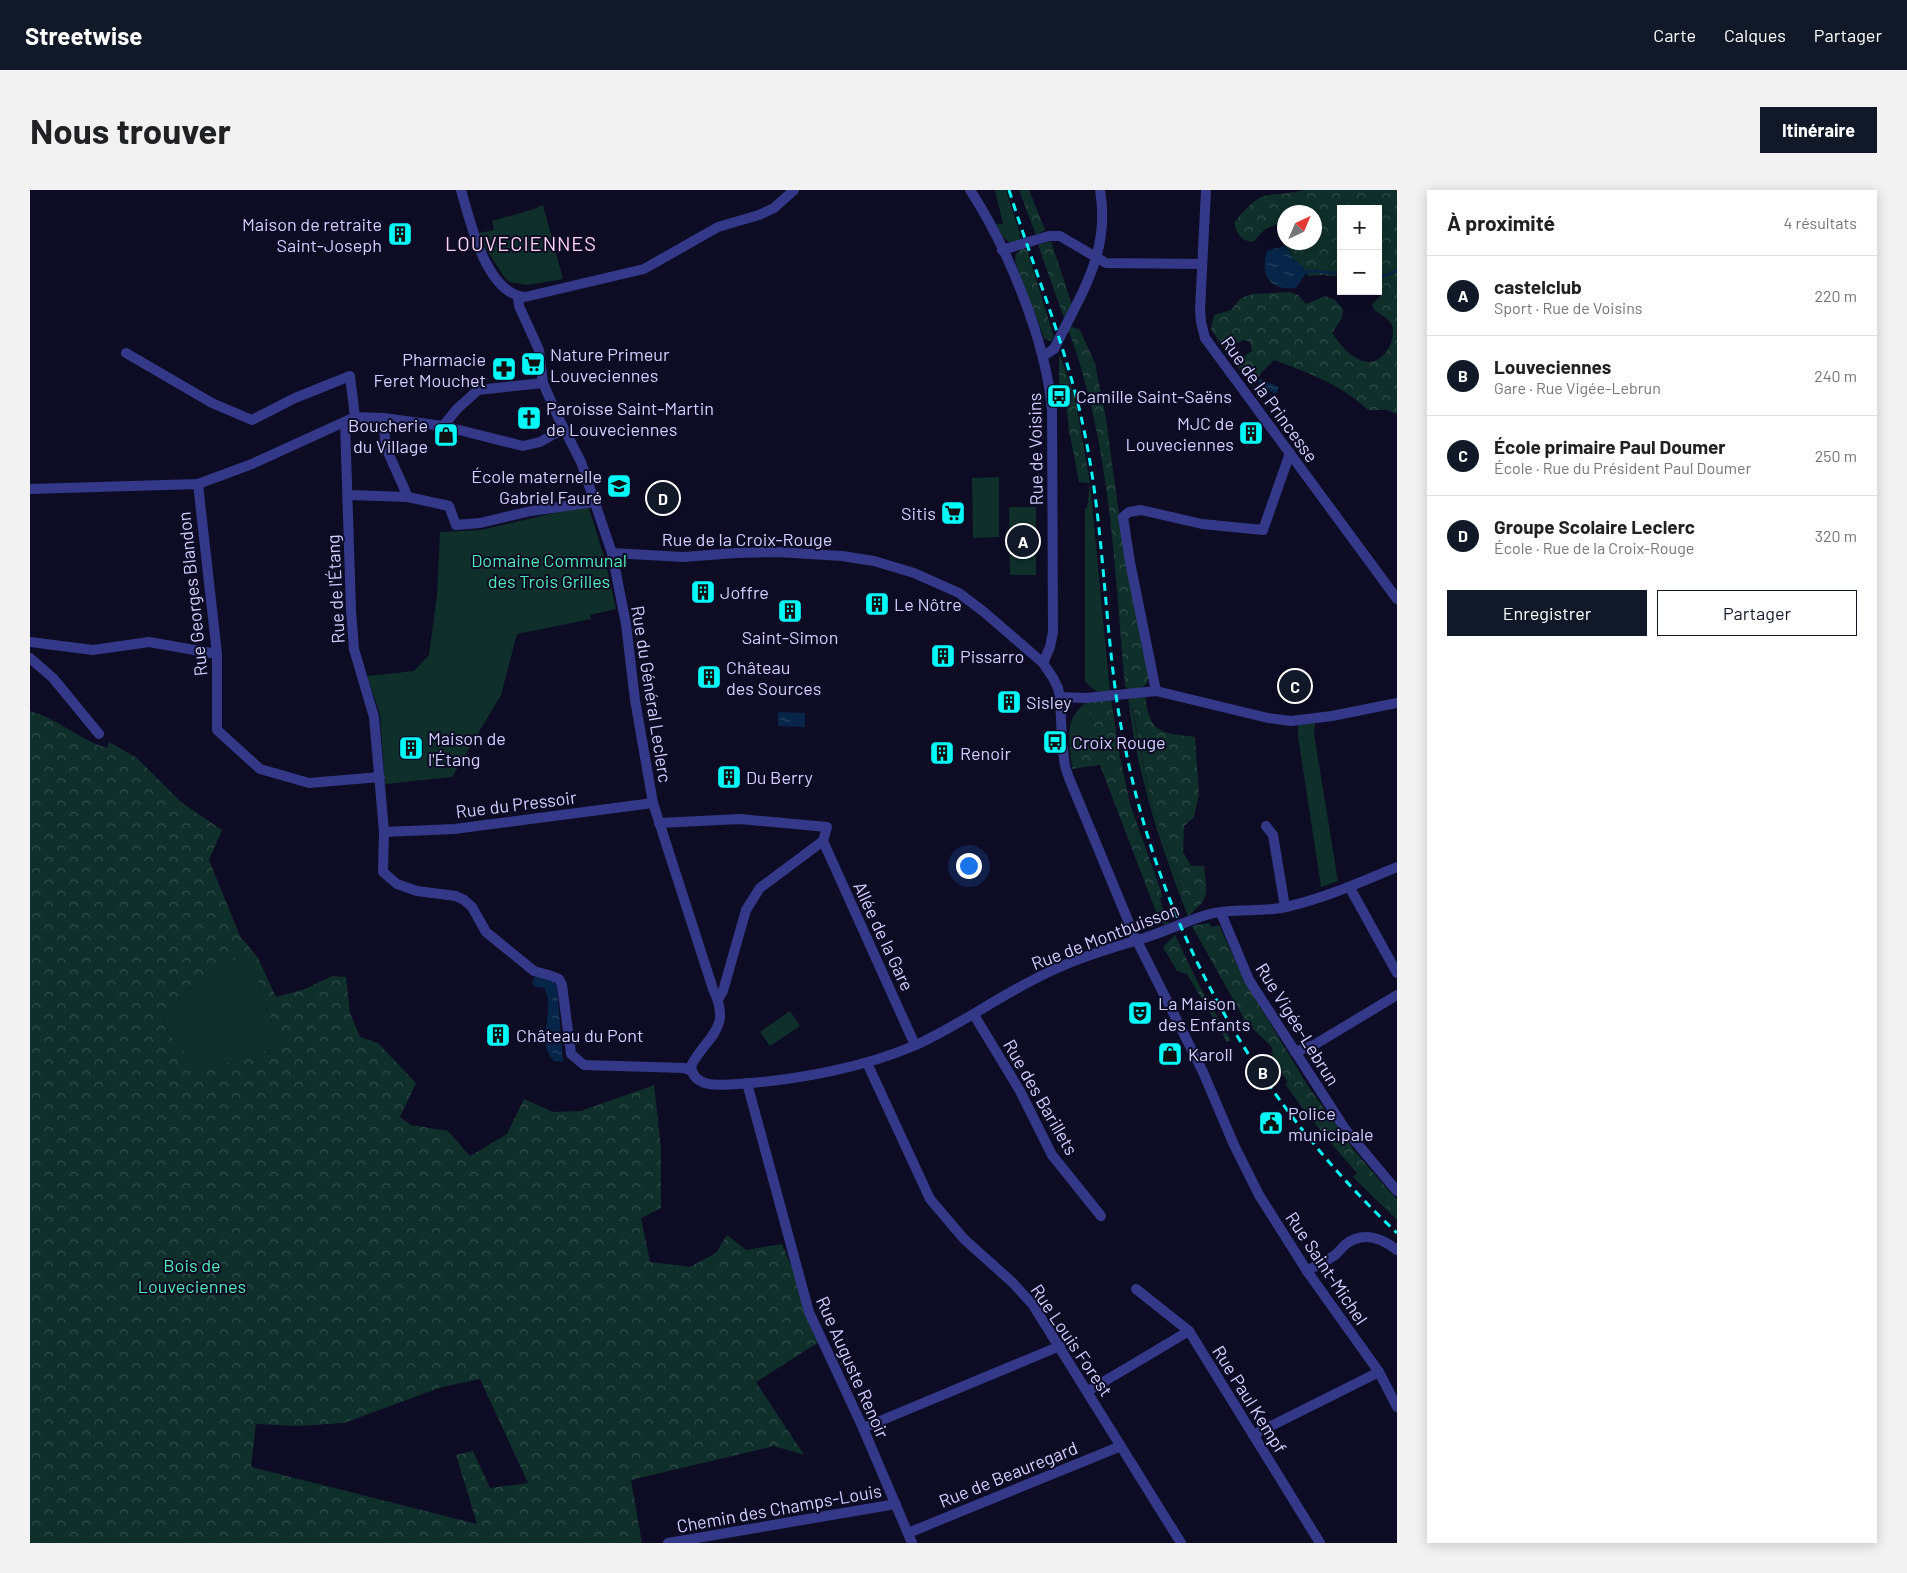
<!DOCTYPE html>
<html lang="fr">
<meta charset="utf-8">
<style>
body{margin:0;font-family:Barlow,sans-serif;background:#f2f2f2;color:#202124}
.controls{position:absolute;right:15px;top:15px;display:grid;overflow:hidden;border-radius:0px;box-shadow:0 2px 12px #0003}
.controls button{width:45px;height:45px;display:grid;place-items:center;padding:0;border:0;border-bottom:1px solid #e0e0e0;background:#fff;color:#202124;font:25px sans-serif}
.compass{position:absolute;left:1247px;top:15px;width:45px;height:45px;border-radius:50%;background:#fff;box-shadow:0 2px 12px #0003;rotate:44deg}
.you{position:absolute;left:938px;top:675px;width:18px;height:18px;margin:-12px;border:4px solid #fff;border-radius:50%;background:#1a73e8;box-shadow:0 0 0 8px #1a73e833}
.badge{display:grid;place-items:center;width:32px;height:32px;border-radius:50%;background:#111827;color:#fff;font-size:16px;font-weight:700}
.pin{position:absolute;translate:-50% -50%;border:2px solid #fff;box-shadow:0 1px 5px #0006}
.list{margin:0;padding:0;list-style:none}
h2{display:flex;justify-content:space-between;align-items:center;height:65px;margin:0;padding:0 20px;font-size:21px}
h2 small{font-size:16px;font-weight:400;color:#757577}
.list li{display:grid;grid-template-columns:32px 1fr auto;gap:15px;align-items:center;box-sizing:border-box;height:80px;padding:0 20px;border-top:1px solid #e0e0e0}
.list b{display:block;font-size:19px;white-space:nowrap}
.list p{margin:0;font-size:16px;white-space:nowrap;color:#757577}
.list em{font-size:16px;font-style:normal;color:#757577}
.actions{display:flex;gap:10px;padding:15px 20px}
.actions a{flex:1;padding:11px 0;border:1px solid #111827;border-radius:0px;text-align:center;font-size:18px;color:#111827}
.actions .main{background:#111827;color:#fff}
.map{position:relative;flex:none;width:1367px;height:1353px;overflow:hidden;border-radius:0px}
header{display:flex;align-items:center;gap:30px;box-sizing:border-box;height:70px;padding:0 25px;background:#111827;color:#fff}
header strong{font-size:24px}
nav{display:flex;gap:28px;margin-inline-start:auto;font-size:18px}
.intro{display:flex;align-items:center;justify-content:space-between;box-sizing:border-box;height:120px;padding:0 30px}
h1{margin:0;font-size:35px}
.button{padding:12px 22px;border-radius:0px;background:#111827;color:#fff;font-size:18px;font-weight:700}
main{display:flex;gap:30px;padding:0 30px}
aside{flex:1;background:#fff;border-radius:0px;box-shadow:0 2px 12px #0003}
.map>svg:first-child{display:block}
.green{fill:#0f2f2a}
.forest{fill:url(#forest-crowns);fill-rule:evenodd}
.water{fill:url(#water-ripples)}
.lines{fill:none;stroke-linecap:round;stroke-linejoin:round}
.stream{stroke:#072548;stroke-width:3}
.minor{stroke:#333888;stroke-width:10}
.rail{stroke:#00fafa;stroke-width:3;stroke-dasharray:8 6;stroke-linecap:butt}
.labels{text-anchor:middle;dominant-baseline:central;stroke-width:4;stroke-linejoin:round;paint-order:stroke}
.poi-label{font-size:18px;fill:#d0cfff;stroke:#0e0c24;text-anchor:start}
.street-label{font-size:18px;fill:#d0cfff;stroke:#0e0c24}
.park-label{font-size:18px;fill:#51eab4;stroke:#0e0c24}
.quarter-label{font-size:20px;letter-spacing:1px;fill:#ffd1f3;stroke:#0e0c24}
</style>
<header>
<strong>Streetwise</strong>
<nav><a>Carte</a><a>Calques</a><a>Partager</a></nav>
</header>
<div class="intro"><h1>Nous trouver</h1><a class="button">Itinéraire</a></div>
<main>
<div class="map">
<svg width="1367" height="1353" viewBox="0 0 1367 1353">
<defs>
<pattern id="forest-crowns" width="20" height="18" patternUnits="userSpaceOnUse" patternTransform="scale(1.25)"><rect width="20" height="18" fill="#0f2f2a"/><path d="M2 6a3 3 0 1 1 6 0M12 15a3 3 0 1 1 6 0" fill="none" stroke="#314c4a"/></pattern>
<pattern id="water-ripples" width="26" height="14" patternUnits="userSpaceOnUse" patternTransform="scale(1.25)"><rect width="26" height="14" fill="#072548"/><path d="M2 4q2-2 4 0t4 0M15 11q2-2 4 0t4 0" fill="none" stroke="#2a4463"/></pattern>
</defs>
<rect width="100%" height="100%" fill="#0e0c24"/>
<g class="green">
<path d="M965,0h11l14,44v7l-10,2 -8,-7 -6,-12h7z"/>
<path d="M513,15l20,74 -36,6 -17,-3 -5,-4 -19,-29 -7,-16 15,-3 -2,-9 42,-12z"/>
<path d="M969,287v60l-26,1 -1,-60z"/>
<path d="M1060,293l20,209c-12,1 -17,-1 -25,-11v-173h2z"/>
<path d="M558,315l17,55 11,49 -26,6 1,4 -74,15 -16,61 -49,82 -67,7 -5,-70 -13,-38 47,-5 15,-16 8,-60 3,-63 41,-2z"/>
<path d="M979,317h27v68h-26z"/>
<path d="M1098,508l4,10 19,94 37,108v6c-28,-71 -51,-142 -60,-218z"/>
<path d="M1057,512l7,32c-16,11 -19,16 -22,35 -2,-27 -10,-50 15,-67z"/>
<path d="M1285,533l-1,11 24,147 -17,6 -23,-151v-11z"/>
<path d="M1132,716l7,16 -4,3 -5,-4 -5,-12z"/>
<path d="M213,764l9,10 28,83 -79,23c-9,-11 -36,-36 -37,-49 -1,-20 63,-56 79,-67z"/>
<path d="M760,821l10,15 -30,20 -10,-14z"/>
<path d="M1327,983l40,45v2l-44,-43z"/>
</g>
<g class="forest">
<path d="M989,0h10l16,40 -9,5z"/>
<path d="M1274,0h93v224l-10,-4h-19c-28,-26 -59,-37 -94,-50l-14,14 -7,13 -17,-22 2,-5 14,-9 -2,-9 -6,-2 -10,5 -7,8 -16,-24 3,-14 17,-5 10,-12 12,-4 37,-2 8,3 8,9 19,-8 10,4 8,9 -1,9 -10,15c7,10 16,22 28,27 20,9 37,-16 32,-35 -4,-7 -12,-11 -18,-15l-2,-6 8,-7 -2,-88h-37v68l-18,-2 -15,1c-2,-10 -11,-11 -16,-18 -2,-4 -3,-7 -6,-11 -5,-5 -6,-16 -9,-23l-13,6 -11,12c-12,-1 -16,-8 -19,-19 7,-9 18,-23 30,-27 13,-3 27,-2 40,-6zM1254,22h30v30h-30z"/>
<path d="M1021,51l21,64 -8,13 -26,-73z"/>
<path d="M993,58l4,2 27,87 -4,4 -6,-3 -29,-77 1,-7z"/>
<path d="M1040,136l10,4 15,33 11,55 12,89 32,165c-2,17 -8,15 -22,18l-3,-4c-11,-119 -14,-243 -57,-357z"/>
<path d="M1030,165l15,43 15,85 -11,-1 -10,-52 -4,-39 -6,1v-32z"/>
<path d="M1115,506c5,39 16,36 50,41l4,57 -5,23 -10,9 -1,26 8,14h13c3,29 7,31 -16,50v-6l-37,-108 -18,-92 -5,-12z"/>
<path d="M1081,509l9,58 10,47 33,93 -3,1 2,8 -7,3 -55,-144 -28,4c3,-19 6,-24 22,-35l-7,-32z"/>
<path d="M0,521c28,8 50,29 77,37l2,-6 28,16 45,45 40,27 -13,30 31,76 18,22 18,39 29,-8 27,-13 14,1 4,36 10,24 18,6 38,40 -16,34 11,8 37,6 22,25 37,-22 17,-35 29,13 28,-1 73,-26 7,63v60l-20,10 9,44 40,5 26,-14 11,-18 19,15 36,-6 40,96 -66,42 48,73 -30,-9 -143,34 11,63h-612zM213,764l9,10 28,83 -79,23c-9,-11 -36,-36 -37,-49 -1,-20 63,-56 79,-67zM450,1189l48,104 -38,5 -17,-37 -17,4 21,69 -226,-57 5,-43 42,2 46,-3 98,-36z"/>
<path d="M1179,733l3,4 7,-2 25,55 64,106 49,68 40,46v18c-39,-44 -78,-86 -112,-134l3,-2 -15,-22 -1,-13 -19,-18 -2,-8 -4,3 -55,-98z"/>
<path d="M1145,745l24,50 32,55 -4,2 -40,-68 -10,-3 -14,-24z"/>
</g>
<g class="water">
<path d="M1254,56c5,4 7,10 11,14 5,4 8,7 12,12l-11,16c-27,3 -36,-13 -29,-37z"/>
<path d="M1230,189l19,8 -3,7 -19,-8z"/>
<path d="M748,522l27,1v14l-27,-1z"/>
<path d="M511,786l11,4 5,6 6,76 -9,-1c-20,-19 3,-52 -10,-73l-8,-1 -4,-3 2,-7z"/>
</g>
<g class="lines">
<g class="stream">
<path d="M1277,82l8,-1 26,3"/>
<path d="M1348,88l19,-7"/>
</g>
<g class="minor">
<path d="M431,0c9,31 25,104 64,107l119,-28 74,-42 41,-12 15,-7 20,-18"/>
<path d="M940,0c38,58 76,151 82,220l1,222 -3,15 -7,16"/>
<path d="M1176,0l-6,120 1,12 4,16 192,261"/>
<path d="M972,60l47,-14h11l46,27 96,1"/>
<path d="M488,106l1,10 20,44 4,33 15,34 23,45 31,91 14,71 9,76 18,103 60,186c20,41 -7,47 -22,77 2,23 31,19 47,18 58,-4 125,-16 178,-39 50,-23 94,-57 144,-78 28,-13 60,-21 90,-31 18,-6 35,-14 53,-20 27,-9 56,-3 83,-9 39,-9 75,-25 111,-40"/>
<path d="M96,163l86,50 40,17 43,-22 55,-22 5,41"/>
<path d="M1013,166l11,-7c26,-54 57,-96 46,-159"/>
<path d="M353,228l3,30 22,49 41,9 7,19 24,-2 51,-12 63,-9"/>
<path d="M315,232l6,188 3,39 20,68 10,115 -1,40 14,12 20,7 39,5 8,4 8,7 14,25 48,39 18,5 7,3 3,6 9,69 13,11 100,3 8,3"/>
<path d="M413,236l14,-17 21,-19 65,-7"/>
<path d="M168,294l19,170v76l43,39 49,14 71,-6"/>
<path d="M0,299l168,-5 54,-20 103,-47 28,1 60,8 80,20 17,-4 23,-13"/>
<path d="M318,305l60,2"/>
<path d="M582,363l71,4 53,-4 41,-1 65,4 32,5 40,12 45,20 25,19 59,51 10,15 5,10 2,9 2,45 3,24 4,12 65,157 69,137 31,73 25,50 48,76 72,101 18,35"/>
<path d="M0,452l63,8 56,-8 68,12"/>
<path d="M0,468l23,20 46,56"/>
<path d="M1126,501l-26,-129 -7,-45 6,-5 12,-2 61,14 61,6 27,-77"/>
<path d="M1030,507l26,1 70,-7 112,27 23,3 41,-5 65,-13"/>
<path d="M629,633l81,-4 87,8 -4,14 -63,47 -14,22 -23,81 -5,8"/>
<path d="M1236,636l7,9 12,72"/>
<path d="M354,642l70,-3 199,-26"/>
<path d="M793,651l92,204"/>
<path d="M1320,698l47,85"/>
<path d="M1191,723l28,67 96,149 52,62"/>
<path d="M944,825l46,76 32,64 49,61"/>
<path d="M1265,862l19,-7 83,-50"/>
<path d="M837,873l63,136 34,40 49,44 20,22 148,238"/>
<path d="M717,893l62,229 54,116 49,115"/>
<path d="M1277,1081c9,-6 20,-10 28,-16 4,-3 7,-8 11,-11 17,-13 36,-6 51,6"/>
<path d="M1106,1099l53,42 131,212"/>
<path d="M1058,1201l101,-60"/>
<path d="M833,1238l197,-82"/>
<path d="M1223,1245l126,-63"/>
<path d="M878,1343l213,-87"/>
<path d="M638,1353l228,-39"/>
</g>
<path class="rail" d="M979,0c25,80 58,158 75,240 19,90 20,182 33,272 32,208 128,387 280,531"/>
</g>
<defs>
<symbol id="building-square" viewBox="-11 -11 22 22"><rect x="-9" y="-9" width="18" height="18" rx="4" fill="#00fafa" stroke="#0e0c24"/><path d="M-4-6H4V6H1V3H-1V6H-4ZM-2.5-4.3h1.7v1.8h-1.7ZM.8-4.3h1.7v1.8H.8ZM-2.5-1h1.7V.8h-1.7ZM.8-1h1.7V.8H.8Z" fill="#111"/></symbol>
<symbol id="supermarket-square" viewBox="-11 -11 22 22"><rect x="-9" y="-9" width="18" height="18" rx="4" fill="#00fafa" stroke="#0e0c24"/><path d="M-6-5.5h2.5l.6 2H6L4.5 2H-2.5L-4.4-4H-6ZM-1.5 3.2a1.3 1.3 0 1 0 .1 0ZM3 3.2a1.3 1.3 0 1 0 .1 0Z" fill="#111"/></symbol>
<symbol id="pharmacy-square" viewBox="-11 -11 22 22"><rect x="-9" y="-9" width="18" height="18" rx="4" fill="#00fafa" stroke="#0e0c24"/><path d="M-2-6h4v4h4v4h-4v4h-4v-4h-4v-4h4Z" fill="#111"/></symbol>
<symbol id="bus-square" viewBox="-11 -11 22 22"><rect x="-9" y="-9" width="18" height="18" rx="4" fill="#00fafa" stroke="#0e0c24"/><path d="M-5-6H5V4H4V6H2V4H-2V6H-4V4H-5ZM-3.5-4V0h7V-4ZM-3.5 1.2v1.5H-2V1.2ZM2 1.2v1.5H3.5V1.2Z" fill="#111"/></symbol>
<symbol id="church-square" viewBox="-11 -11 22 22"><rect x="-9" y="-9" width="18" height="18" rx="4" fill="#00fafa" stroke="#0e0c24"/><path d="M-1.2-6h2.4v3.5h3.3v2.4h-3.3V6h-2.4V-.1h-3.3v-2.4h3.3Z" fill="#111"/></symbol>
<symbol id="shop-square" viewBox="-11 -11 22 22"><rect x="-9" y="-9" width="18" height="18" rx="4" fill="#00fafa" stroke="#0e0c24"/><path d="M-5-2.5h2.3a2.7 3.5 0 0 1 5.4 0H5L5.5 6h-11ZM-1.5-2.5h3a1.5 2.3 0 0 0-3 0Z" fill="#111"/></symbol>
<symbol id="school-square" viewBox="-11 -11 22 22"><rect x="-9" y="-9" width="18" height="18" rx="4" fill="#00fafa" stroke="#0e0c24"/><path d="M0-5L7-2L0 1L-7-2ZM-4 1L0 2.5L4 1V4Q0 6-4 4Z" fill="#111"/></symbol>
<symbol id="theatre-square" viewBox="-11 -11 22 22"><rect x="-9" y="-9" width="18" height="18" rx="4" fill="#00fafa" stroke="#0e0c24"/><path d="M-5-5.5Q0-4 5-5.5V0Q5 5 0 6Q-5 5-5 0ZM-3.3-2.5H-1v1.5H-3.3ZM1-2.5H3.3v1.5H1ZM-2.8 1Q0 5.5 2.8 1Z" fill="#111"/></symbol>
<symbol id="civic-square" viewBox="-11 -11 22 22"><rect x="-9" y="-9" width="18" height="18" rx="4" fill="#00fafa" stroke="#0e0c24"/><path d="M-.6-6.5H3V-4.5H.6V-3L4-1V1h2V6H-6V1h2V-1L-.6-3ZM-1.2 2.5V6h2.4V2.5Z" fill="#111"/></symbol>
</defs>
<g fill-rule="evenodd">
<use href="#building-square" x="356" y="30" width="28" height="28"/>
<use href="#supermarket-square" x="489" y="160" width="28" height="28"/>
<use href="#pharmacy-square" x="460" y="165" width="28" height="28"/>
<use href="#bus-square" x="1015" y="192" width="28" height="28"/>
<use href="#church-square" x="485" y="214" width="28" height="28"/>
<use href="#building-square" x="1207" y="229" width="28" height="28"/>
<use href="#shop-square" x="402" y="231" width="28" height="28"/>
<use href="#school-square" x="575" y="282" width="28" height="28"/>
<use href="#supermarket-square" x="909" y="309" width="28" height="28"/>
<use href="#building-square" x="659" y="388" width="28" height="28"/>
<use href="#building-square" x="833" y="400" width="28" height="28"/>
<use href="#building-square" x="746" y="407" width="28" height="28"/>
<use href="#building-square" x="899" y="452" width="28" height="28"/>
<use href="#building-square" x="665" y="473" width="28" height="28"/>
<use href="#building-square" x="965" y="498" width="28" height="28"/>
<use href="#bus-square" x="1011" y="538" width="28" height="28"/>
<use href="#building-square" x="367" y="544" width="28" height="28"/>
<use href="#building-square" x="898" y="549" width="28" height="28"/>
<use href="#building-square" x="685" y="573" width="28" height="28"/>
<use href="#theatre-square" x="1096" y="809" width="28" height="28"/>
<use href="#building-square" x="454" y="831" width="28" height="28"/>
<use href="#shop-square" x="1126" y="850" width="28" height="28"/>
<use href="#civic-square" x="1227" y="919" width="28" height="28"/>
</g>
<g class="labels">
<g class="poi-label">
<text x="352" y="34" text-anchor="end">Maison de retraite<tspan x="352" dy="21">Saint-Joseph</tspan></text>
<text x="520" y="164">Nature Primeur<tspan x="520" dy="21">Louveciennes</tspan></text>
<text x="456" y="169" text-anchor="end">Pharmacie<tspan x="456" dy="21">Feret Mouchet</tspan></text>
<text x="1046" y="206">Camille Saint-Saëns</text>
<text x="516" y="218">Paroisse Saint-Martin<tspan x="516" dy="21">de Louveciennes</tspan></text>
<text x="1204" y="233" text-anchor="end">MJC de<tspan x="1204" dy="21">Louveciennes</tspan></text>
<text x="398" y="235" text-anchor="end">Boucherie<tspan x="398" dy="21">du Village</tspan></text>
<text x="572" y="286" text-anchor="end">École maternelle<tspan x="572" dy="21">Gabriel Fauré</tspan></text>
<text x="906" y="323" text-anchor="end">Sitis</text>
<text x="690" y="402">Joffre</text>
<text x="864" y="414">Le Nôtre</text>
<text x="760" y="447" text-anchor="middle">Saint-Simon</text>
<text x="930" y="466">Pissarro</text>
<text x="696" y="477">Château<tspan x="696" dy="21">des Sources</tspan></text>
<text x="996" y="512">Sisley</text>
<text x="398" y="548">Maison de<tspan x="398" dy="21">l'Étang</tspan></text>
<text x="1042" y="552">Croix Rouge</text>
<text x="930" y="563">Renoir</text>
<text x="716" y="587">Du Berry</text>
<text x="1128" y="813">La Maison<tspan x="1128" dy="21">des Enfants</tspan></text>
<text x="486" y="845">Château du Pont</text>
<text x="1158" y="864">Karoll</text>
<text x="1258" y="923">Police<tspan x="1258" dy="21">municipale</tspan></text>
</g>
<g class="street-label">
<text transform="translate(1240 209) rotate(54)">Rue de la Princesse</text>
<text transform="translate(1005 259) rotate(-91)">Rue de Voisins</text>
<text x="717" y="349">Rue de la Croix-Rouge</text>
<text transform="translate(305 399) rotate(-93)">Rue de l'Étang</text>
<text transform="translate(162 404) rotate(-96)">Rue Georges Blandon</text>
<text transform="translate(622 504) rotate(81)">Rue du Général Leclerc</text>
<text transform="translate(486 614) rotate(-7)">Rue du Pressoir</text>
<text transform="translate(854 746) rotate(65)">Allée de la Gare</text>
<text transform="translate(1075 746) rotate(-21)">Rue de Montbuisson</text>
<text transform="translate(1268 834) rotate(58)">Rue Vigée-Lebrun</text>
<text transform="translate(1011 907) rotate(60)">Rue des Barillets</text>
<text transform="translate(1297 1078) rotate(56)">Rue Saint-Michel</text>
<text transform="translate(1042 1150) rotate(56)">Rue Louis Forest</text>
<text transform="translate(823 1177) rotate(66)">Rue Auguste Renoir</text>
<text transform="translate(1220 1209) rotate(58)">Rue Paul Kempf</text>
<text transform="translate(978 1284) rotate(-22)">Rue de Beauregard</text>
<text transform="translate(749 1318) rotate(-10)">Chemin des Champs-Louis</text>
</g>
<g class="park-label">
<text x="519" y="370">Domaine Communal<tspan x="519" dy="21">des Trois Grilles</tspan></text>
<text x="162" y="1075">Bois de<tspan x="162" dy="21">Louveciennes</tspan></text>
</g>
<g class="quarter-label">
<text x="491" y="53">LOUVECIENNES</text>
</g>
</g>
</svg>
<div class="controls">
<button>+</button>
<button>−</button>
</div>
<svg class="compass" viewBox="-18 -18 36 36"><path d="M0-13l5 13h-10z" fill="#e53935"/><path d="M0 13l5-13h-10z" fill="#757577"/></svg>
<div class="you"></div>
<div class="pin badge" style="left:993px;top:351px">A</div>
<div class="pin badge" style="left:1233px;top:882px">B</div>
<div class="pin badge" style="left:1265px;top:496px">C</div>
<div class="pin badge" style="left:633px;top:308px">D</div>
</div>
<aside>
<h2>À proximité<small>4 résultats</small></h2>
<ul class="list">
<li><span class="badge">A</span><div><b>castelclub</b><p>Sport · Rue de Voisins</p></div><em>220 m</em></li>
<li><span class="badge">B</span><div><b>Louveciennes</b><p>Gare · Rue Vigée-Lebrun</p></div><em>240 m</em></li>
<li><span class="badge">C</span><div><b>École primaire Paul Doumer</b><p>École · Rue du Président Paul Doumer</p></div><em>250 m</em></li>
<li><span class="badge">D</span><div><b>Groupe Scolaire Leclerc</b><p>École · Rue de la Croix-Rouge</p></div><em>320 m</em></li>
</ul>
<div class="actions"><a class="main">Enregistrer</a><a>Partager</a></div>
</aside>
</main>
